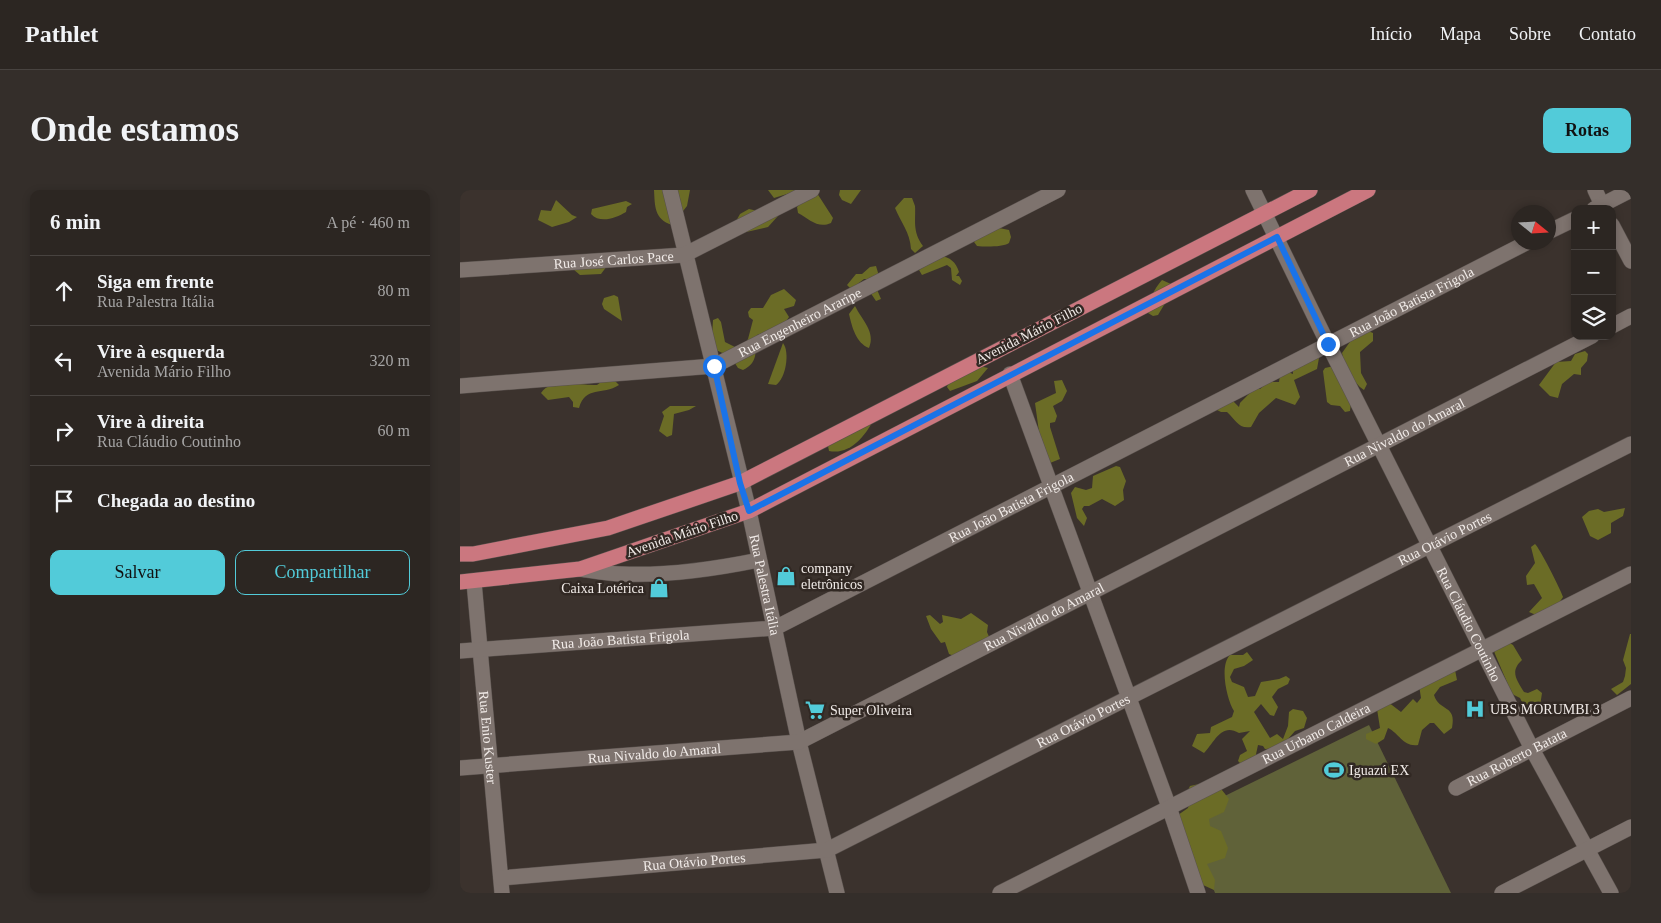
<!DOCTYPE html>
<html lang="pt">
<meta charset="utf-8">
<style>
body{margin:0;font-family:"Times New Roman",serif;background:#342e2a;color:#f1f3f6}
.controls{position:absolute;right:15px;top:15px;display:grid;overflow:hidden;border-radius:10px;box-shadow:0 2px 8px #0003}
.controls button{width:45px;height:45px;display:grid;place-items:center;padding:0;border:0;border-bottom:1px solid #484340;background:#2c2622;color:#f1f3f6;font:25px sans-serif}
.compass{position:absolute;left:1051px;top:15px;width:45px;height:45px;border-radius:50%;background:#2c2622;box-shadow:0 2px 8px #0003;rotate:108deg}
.stop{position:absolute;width:15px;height:15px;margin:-11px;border:4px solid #1a73e8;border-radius:50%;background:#fff}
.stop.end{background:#1a73e8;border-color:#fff;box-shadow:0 1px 5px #0008}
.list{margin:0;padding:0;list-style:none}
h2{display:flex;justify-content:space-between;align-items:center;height:65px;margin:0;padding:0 20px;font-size:21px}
h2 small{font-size:16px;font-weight:400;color:#a6a5a5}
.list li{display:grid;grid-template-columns:32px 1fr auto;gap:15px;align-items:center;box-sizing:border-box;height:70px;padding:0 20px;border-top:1px solid #484340}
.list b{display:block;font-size:19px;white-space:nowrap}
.list p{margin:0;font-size:16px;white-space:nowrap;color:#a6a5a5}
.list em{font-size:16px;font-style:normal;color:#a6a5a5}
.actions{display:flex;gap:10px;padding:15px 20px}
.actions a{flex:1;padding:11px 0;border:1px solid #52cbd9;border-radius:10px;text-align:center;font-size:18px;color:#52cbd9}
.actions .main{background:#52cbd9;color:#111}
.icon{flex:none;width:28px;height:28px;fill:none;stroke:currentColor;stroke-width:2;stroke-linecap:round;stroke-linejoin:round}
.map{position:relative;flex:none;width:1171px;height:703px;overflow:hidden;border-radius:10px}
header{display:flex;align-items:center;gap:30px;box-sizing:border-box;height:70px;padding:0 25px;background:#2c2622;border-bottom:1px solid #484340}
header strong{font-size:24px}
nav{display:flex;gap:28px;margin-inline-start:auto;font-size:18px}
.intro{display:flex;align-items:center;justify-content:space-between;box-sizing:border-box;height:120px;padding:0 30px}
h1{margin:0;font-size:35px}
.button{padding:12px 22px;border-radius:10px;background:#52cbd9;color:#111;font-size:18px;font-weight:700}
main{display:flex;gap:30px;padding:0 30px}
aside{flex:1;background:#2c2622;border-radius:10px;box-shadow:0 2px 8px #0003}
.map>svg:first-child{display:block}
.green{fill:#606239}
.forest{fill:#6b6c26}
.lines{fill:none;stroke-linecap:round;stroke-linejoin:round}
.minor-casing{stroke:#58504c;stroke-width:16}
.major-casing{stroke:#58504c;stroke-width:16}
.minor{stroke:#7e736e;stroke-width:15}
.major{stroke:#cb777f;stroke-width:15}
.route{stroke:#1a73e8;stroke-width:6}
.labels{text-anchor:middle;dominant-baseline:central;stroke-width:5;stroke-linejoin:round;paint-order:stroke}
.street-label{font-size:14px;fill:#f1ebe8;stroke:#312823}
.poi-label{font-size:14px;fill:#f1ebe8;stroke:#312823;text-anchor:start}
</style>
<header>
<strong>Pathlet</strong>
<nav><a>Início</a><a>Mapa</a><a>Sobre</a><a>Contato</a></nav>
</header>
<div class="intro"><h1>Onde estamos</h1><a class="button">Rotas</a></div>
<main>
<aside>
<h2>6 min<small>A pé · 460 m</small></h2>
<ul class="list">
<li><svg class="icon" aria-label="ahead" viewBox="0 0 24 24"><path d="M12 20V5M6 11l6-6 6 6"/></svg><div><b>Siga em frente</b><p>Rua Palestra Itália</p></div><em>80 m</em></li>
<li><svg class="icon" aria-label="left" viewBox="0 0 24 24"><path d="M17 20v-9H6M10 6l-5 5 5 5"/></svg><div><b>Vire à esquerda</b><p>Avenida Mário Filho</p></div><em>320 m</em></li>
<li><svg class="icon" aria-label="right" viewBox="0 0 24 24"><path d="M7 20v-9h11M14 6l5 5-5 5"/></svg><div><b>Vire à direita</b><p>Rua Cláudio Coutinho</p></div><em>60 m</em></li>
<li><svg class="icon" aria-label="arrive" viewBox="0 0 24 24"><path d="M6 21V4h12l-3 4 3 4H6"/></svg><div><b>Chegada ao destino</b></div></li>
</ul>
<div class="actions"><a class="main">Salvar</a><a>Compartilhar</a></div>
</aside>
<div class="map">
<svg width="1171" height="703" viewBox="0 0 1171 703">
<rect width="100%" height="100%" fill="#3b322d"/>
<path class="green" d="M909,535l82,168h-236l-29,-78z"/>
<g class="forest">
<path d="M194,0h36l-3,16 -15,19c-18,-6 -17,-19 -18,-35z"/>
<path d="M308,0h47l18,28 -2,5c-13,6 -22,-4 -33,-10l-1,-6 4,-4 -1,-13 -26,8z"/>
<path d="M380,0h21l-10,14 -9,-4 -3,-5z"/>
<path d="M444,8h8l3,8c1,14 -3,25 8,40l-8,7 -4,-4c-1,-17 -10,-26 -16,-41z"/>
<path d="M96,10l16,15 5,2 -8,5 -17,5 -14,-7 3,-10 10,1z"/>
<path d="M166,11l6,3 -5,3 -1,5c-10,6 -26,12 -35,2l1,-5z"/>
<path d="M289,19l29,7 -10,11 -26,6 -7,-10 5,-9z"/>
<path d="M539,38l10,2 2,7 -2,6c-6,4 -23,4 -32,3l-3,-4 3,-4z"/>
<path d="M480,66c10,1 16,6 19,16l-3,4h3l3,5 -2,4 -8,-5 -1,-12 -4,-3 -25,10 -3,-5z"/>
<path d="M147,76l-6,8 -21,1 -7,-6z"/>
<path d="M416,76l3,10 -3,11 5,12 -5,2 -6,-9 -1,-13h-5l-13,10 -4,-4 9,-11h6l8,-7z"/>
<path d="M702,90l9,4 -4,16 -9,15 -5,1 -5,-3c0,-12 6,-24 14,-33z"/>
<path d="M324,99l12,11 -2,6 -10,3 5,8 -7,10 -25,8c-3,15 3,27 -14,35l-5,-2 -7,-11 -15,-7 -4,-14 1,-16 5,-2 3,4 4,20 10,5h8l5,-8 5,-19 -4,-3 -1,-5 3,-4h12l8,-13z"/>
<path d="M154,105l4,2 4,24 -18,-12 -2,-5 2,-6z"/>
<path d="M395,116c7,14 21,26 14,42 -13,-5 -17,-21 -20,-34z"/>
<path d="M908,141l5,2v8l-13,11 1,21 6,11 -3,6c-11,-7 -20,-24 -22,-37l10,-14z"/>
<path d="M323,153c7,9 3,35 -7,42l-8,-1z"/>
<path d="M1125,161l3,3 -1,7 -6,7v7l-7,-1 -12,10 -4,14 -8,-2 -11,-11 17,-23 15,-1 4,-7z"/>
<path d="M857,166l2,2 -2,11 -23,11 6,17 -5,8 -19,-7 -17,15 -8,14c-13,2 -15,-7 -24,-15h-6l-6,-3 15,-11 9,9 1,-4c6,-6 10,-11 17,-15l3,1 8,-7h11l1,-7 5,-4 8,3v-7z"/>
<path d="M519,176l9,2 -11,13 -27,10 -3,-4 2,-5z"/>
<path d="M874,176l17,37 -1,8 -5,1 -5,-6 -9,-1 -4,-3 -4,-31 2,-3z"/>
<path d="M145,189l10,2 4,4c-17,11 -33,0 -40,23l-6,-1v-5l-4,-5 -21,3 -7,-7c11,-16 39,-7 56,-8z"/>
<path d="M602,190l5,11 -5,10 -9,5 4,10 -2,6 -5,1v4l10,32 -10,4 -11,-31 -4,-29 21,-10 -2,-12z"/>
<path d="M210,216h26l-7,4 -15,4 -2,21 -5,2 -8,-6 5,-15 -2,-4z"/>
<path d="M413,231c-9,16 -23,34 -44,30l-1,-5z"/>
<path d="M656,276l4,1 6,14 -3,9 1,10 -9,6 -13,-7 -13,7h-5l-2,3 5,9 -3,8 -7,-8 -6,-25 4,-6 11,3 6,-2 1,-12z"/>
<path d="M1165,318l-2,8 -12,7v10l-13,7 -8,-4 -8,-19 7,-6 9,-2 6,3z"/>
<path d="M1075,354c4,3 26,46 28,53l-6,9 -21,9 -7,-3 13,-14 -8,-14 -7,1 -1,-9 9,-13 -4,-16z"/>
<path d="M511,423l17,12 -1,7 3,7 -36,17 -5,-2 -4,-12 -4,1 -10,-14 -5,-13 4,-1 10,9 3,-2 -1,-7 19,4z"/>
<path d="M1170,444h1v50l-14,11 -6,-6 12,-7 2,-6 1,-8 -3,-8z"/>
<path d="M1048,452l5,3 9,15c-12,11 -6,19 2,32l4,1 9,-4 5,4 -2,13 -9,4h-5l-6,-12 -8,-4 -17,-40 -2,-6z"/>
<path d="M787,462l6,8 -9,6 -10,3 -4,8 2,5 12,5 4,10 7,-1 6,-14 18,-3 7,-3 4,3 -2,5 -10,5 -6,8 6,10 -4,9 -4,-1 -9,-11 -7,8 16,26 7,-4 6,5 5,-13 1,-14 4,-3 10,2 4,7 -3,10 -9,3 -15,17 -15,1 -2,-3 -5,-1 -3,14 -14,5 -3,-3 2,-6 7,-4 -5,-12 8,-8 -11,2c-18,-11 -25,10 -35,20l-12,-7 5,-12 13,-1 1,-6 21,-10 2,-6c-7,-11 -15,-45 -4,-56h13z"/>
<path d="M995,480l2,10 -17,7 -6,8c5,17 23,9 18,33l-8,6 -10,-11h-4l-8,7 -4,15c-15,2 -18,-11 -30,-17l-4,11 -8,5 -10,-5v-5l14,-6 -3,-19 11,-7 13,10 12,-13 4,4 4,-5 -2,-13z"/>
<path d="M748,592l10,3 11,14 -5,13 -15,7 1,7 11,5 7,17 -3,10 -18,6 8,16 -1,10 -11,-5 -7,-16 -18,-54 10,-7 1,-5 -4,-7 5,-10z"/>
</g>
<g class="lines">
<defs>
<g id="minor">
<path id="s1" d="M210,0l79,321 50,231 38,151"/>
<path id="s2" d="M793,0l75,154 204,405 79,144"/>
<path d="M1135,0l9,19"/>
<path d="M1134,19l37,-19"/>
<path d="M1152,35l19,36"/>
<path d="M1088,42l27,-13"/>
<path id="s3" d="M0,80l224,-15 128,-65"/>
<path d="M1152,136l19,-10"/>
<path d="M550,184l159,433 29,86"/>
<path id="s4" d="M0,196l254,-20 344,-176"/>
<path d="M120,379c14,2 28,5 42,5 46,2 93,-5 137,-14"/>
<path id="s5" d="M14,392l28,311"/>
<path id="s6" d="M0,461l315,-23 753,-386"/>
<path id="s7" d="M0,578l339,-26 793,-406"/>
<path id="s8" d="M996,598l175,-90"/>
<path id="s9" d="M41,688l326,-28 804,-406"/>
<path id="s10" d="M540,703l631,-319"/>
<path d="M1042,703l129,-66"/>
</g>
<g id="major">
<path d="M0,364h13l135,-26 132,-45 570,-293"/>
<path d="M0,392l120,-13 169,-58 619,-321"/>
</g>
</defs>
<use href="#minor" class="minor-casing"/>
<use href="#major" class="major-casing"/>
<use href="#minor" class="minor"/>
<use href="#major" class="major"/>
</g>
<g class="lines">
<path class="route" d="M254,176l26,117 9,28 528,-274 51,107"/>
</g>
<defs>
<symbol id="shop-bare" viewBox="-9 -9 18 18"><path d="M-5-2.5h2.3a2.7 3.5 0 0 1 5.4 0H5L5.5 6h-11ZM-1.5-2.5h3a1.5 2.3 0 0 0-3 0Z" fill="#52cbd9" stroke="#312823" stroke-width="2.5" paint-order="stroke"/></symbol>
<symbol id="hospital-bare" viewBox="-9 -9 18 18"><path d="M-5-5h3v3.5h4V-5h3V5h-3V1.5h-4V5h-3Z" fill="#52cbd9" stroke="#312823" stroke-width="2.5" paint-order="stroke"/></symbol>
<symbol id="supermarket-bare" viewBox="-9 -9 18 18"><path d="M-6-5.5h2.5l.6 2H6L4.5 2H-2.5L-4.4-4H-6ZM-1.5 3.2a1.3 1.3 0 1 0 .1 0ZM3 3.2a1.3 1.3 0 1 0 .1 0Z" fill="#52cbd9" stroke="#312823" stroke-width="2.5" paint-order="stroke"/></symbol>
<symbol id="stadium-bare" viewBox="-9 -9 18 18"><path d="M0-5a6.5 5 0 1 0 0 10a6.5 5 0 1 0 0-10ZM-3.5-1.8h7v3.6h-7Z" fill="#52cbd9" stroke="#312823" stroke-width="2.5" paint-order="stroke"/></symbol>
</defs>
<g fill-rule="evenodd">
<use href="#shop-bare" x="312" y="372" width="28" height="28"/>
<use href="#shop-bare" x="185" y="384" width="28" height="28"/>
<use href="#hospital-bare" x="1001" y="505" width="28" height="28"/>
<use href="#supermarket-bare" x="341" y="506" width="28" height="28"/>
<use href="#stadium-bare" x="860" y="566" width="28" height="28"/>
</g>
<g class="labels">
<g class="street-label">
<text stroke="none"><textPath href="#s3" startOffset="154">Rua José Carlos Pace</textPath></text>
<text stroke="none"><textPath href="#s6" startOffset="1031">Rua João Batista Frigola</textPath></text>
<text stroke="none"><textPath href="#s4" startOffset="351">Rua Engenheiro Araripe</textPath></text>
<text transform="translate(569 144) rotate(-27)">Avenida Mário Filho</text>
<text stroke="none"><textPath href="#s7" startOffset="1020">Rua Nivaldo do Amaral</textPath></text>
<text stroke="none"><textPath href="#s6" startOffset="581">Rua João Batista Frigola</textPath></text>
<text transform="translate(222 344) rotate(-19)">Avenida Mário Filho</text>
<text stroke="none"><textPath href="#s9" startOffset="1019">Rua Otávio Portes</textPath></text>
<text stroke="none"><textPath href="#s1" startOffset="406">Rua Palestra Itália</textPath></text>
<text stroke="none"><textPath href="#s7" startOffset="615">Rua Nivaldo do Amaral</textPath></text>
<text stroke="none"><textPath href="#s2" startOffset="485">Rua Cláudio Coutinho</textPath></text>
<text stroke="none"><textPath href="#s6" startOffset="161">Rua João Batista Frigola</textPath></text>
<text stroke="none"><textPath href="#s9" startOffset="614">Rua Otávio Portes</textPath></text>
<text stroke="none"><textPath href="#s10" startOffset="354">Rua Urbano Caldeira</textPath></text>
<text stroke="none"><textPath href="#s5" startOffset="156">Rua Enio Kuster</textPath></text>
<text stroke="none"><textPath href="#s7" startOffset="195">Rua Nivaldo do Amaral</textPath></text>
<text stroke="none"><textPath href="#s8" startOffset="68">Rua Roberto Batata</textPath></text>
<text stroke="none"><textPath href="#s9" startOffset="194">Rua Otávio Portes</textPath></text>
</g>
<g class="poi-label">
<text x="341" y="378">company<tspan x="341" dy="16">eletrônicos</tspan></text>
<text x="184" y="398" text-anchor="end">Caixa Lotérica</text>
<text x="1030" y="519">UBS MORUMBI 3</text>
<text x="370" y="520">Super Oliveira</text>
<text x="889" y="580">Iguazú EX</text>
</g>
</g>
</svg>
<div class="controls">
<button>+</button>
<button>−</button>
<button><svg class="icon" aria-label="layers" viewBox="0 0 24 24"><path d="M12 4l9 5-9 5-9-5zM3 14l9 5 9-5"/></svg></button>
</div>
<svg class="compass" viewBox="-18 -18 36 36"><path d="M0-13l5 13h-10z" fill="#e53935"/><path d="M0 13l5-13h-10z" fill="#a6a5a5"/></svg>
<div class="stop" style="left:254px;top:176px"></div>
<div class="stop end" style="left:868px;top:154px"></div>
</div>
</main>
